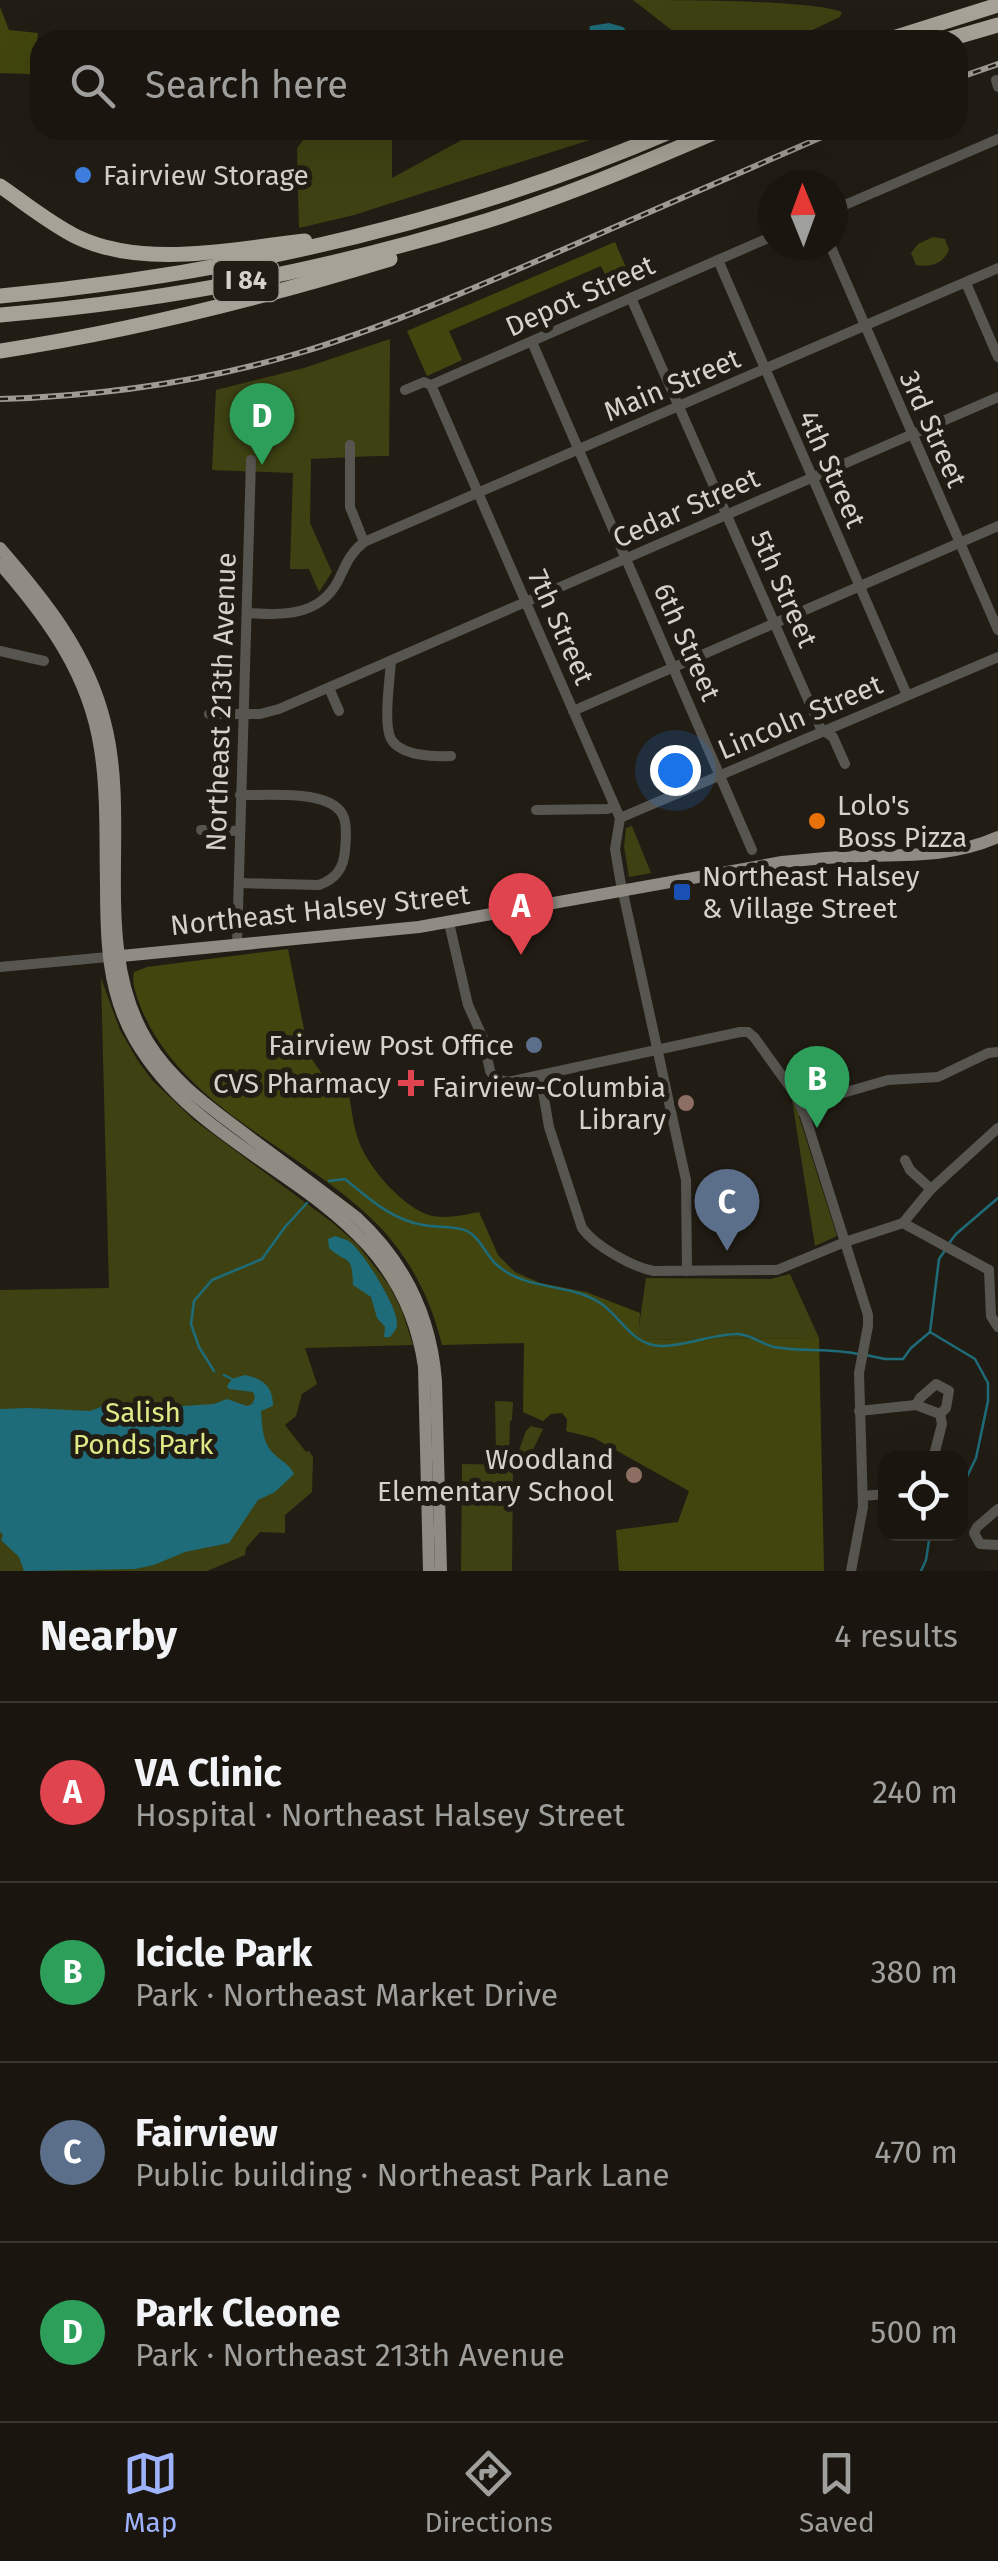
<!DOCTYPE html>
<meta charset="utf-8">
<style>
body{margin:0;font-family:"Fira Sans",sans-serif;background:#27231d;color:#f1f3f6}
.controls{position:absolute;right:30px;bottom:30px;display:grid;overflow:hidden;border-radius:20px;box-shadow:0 10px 40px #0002}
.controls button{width:90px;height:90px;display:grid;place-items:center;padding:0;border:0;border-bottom:2px solid #38352f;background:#1a160f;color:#f1f3f6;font:50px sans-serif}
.compass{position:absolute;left:758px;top:170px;width:90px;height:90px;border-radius:50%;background:#1a160f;box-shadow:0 10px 40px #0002;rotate:359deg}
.you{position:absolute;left:675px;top:770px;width:35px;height:35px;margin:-25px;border:8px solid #fff;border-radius:50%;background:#1a73e8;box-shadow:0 0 0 15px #1a73e833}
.badge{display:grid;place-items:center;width:65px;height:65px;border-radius:50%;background:#9fb3fd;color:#fff;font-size:32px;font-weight:700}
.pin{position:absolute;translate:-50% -82px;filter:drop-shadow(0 2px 5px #0008)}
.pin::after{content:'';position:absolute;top:52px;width:35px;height:30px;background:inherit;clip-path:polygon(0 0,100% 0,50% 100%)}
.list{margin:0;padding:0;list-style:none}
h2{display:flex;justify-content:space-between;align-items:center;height:130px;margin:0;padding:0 40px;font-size:42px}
h2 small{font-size:32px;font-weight:400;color:#9f9f9e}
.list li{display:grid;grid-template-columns:65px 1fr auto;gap:30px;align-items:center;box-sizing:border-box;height:180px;padding:0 40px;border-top:2px solid #38352f}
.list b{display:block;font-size:38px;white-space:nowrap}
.list p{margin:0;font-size:32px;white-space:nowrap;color:#9f9f9e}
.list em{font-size:32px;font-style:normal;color:#9f9f9e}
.icon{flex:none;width:55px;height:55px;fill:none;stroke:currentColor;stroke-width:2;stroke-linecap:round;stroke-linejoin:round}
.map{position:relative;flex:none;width:998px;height:1571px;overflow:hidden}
.search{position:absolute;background:#1a160f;box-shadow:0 10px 40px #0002;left:30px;right:30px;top:30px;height:110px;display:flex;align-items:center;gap:25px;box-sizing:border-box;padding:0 35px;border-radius:30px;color:#9f9f9e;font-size:38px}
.sheet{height:850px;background:#1a160f}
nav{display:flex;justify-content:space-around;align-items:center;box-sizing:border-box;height:140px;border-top:2px solid #38352f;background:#1a160f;font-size:28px;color:#9f9f9e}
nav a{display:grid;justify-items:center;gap:5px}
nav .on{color:#9fb3fd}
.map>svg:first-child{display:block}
.green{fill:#3e4212}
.forest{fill:#42460e}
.water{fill:#1e6b79}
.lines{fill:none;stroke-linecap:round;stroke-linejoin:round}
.stream{stroke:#1e6b79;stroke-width:2.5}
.minor{stroke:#575550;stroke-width:10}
.major{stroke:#908c83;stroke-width:12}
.highway{stroke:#a7a297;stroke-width:15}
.rail-casing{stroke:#9f9b94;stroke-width:6}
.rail{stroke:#221d14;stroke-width:2.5;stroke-dasharray:8;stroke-linecap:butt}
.shop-dot{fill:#3f7fe0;stroke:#221d14;stroke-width:4}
.food-dot{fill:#e8710a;stroke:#221d14;stroke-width:4}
.transit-dot{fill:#1a4fb4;stroke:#221d14;stroke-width:4}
.service-dot{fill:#5c6f8a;stroke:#221d14;stroke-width:4}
.health-dot{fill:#e0444e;stroke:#221d14;stroke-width:4}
.education-dot{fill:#8d6e63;stroke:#221d14;stroke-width:4}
.labels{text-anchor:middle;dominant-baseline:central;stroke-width:10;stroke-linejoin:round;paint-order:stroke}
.shield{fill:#221d14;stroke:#9f9c95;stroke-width:2.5}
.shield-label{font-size:25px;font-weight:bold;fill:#d5d2cc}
.poi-label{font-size:28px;fill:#d5d2cc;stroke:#221d14;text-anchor:end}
.street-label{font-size:28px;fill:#d5d2cc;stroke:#221d14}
.park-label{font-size:28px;fill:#dfe985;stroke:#221d14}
</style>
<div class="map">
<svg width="998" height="1571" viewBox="0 0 998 1571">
<rect width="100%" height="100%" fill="#221d14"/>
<g class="green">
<path d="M633,0c43,0 178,0 209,12l-2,5 -49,23h-113v-5z"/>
<path d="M311,130h81v48l88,-48h93l23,8 -242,77 -55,13 -2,-80z"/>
<path d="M933,237l12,2 4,11c-6,13 -18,18 -33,15l-5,-12 7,-9z"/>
<path d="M390,339l-1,117c-27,0 -52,2 -78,3l-1,64 22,49 -13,20 -10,-23h-19l3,-96 -81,-3 4,-80 88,-22z"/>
<path d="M632,826l19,47 -22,4 -5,-31 2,-18z"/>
<path d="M101,978l19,52 18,31 15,20 41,39 139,103 25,22 31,40 13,26 11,34 -108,3 12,36 -15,10 -6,22 -11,9 21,27 3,-1 4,6 -1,35 -27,23v18l-25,-1 -14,16 -1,7 -38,16h-207v-281l109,-2z"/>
<path d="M792,1100l8,11 -1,6 38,119 -22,10z"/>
<path d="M790,1274l29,64 -182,2 9,-62 125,1z"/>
<path d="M495,1401l18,1 -1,18 -2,1 -1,32h-13z"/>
<path d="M531,1426l12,3 -17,35 -8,-4 -1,-4 9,-25z"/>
<path d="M462,1464l51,1 -1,106h-51z"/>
</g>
<g class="forest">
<path d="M0,7l9,23 29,3 -1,8 3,1v37l-12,-5 -28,-1z"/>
<path d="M615,242l19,44 -20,8 -13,-28 -152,65 13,29 -35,16 -20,-45z"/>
<path d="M288,949l21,106 13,19 11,11h14c4,17 5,37 11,54 9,28 46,70 74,77 16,3 31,-1 47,-4l19,43 17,17 25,11 46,9 54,21 -2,27 181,-2 5,233h-205l-3,-41 62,-8 11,-31 -95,-53 -28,-7 1,-12 -5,-6 -11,1 -8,7 -20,-9 1,-69 -82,2c-11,-46 -32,-87 -65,-121 -74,-75 -193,-113 -236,-216 -4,-12 -10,-24 -7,-36l13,-5z"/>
</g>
<g class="water">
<path d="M609,23l14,4 11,13h-38l-7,-8 1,-6z"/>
<path d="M335,1236c5,2 11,3 15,6 14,11 46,63 47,80 0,8 -2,8 -7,15h-6l1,-10 -8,-9 -6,-21 -18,-12c-1,-32 -5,-20 -24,-37l-1,-9z"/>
<path d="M245,1375c18,4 28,11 28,31l-12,5c1,12 1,27 8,37 7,11 20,14 25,26l-19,18 -17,8 -29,43 -44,9 -31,13 -19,4 -111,2 -5,-14 -18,-17 2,-5 -3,-3v-123l29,-1 61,3 16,-6 32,4 76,-5 13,-5 20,7 5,-2 3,-6 -2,-6 -24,-3 -2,-3 5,-7z"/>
</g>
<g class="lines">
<g class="stream">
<path d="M329,1181l16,-2c23,19 47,41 78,46 14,3 32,0 44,6 14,7 19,25 30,34 30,27 75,17 106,40 16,12 26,32 46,39 22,8 63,-11 90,-10 12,1 23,10 35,13 27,5 56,1 84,7"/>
<path d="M950,1242l6,-8 42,-36"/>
<path d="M930,1332l45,27 13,24v18l-12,57 -16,33"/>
<path d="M866,1355l19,4h18l8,-11 19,-16 9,-73 7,-10"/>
<path d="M214,1371l-15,-24 -8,-23 3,-23 18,-21 50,-21 23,-32 22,-24"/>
<path d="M224,1375l8,4"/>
<path d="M921,1571l5,-11 4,-26"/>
</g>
<g class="minor">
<path d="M996,80l2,7"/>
<path d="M833,210l165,-71"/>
<path d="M830,245l168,385"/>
<path d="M718,260l189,435"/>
<path d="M966,283l32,74"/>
<path d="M631,298l190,431 12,8 12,27"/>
<path d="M532,342l220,508"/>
<path d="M431,385l189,433 -5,31 5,30 66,301 1,91"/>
<path d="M405,390l19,-8 7,3 342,-149"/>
<path d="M350,445v62l14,35"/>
<path d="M247,613c35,2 72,4 91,-32 8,-16 11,-27 26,-39l634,-274"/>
<path d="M0,651l44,10"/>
<path d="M391,661c-1,18 -8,63 0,78 10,17 43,18 60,17"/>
<path d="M329,688l10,23"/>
<path d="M573,711l425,-185"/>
<path d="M209,714h51l19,-5 719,-312"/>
<path d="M536,810l71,-1 8,-2"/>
<path d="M620,818l378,-161"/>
<path d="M201,830l38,1"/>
<path d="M239,883l80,2c17,-6 25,-17 26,-35 1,-10 2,-23 -1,-32 -10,-30 -78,-22 -104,-23"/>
<path d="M449,923l19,82 15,33 7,33 5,7 12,4 233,-50h8l6,5 41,57 10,22 63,199v11l-9,47 4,134 -12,64"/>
<path d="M237,945l14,-485"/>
<path d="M0,967l108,-10"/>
<path d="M540,1075l9,52 33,101c13,18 50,39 72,43l123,-1 68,-28 58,-19 86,47"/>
<path d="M801,1105l87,-25 50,-3 50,-24 10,-1"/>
<path d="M905,1160l5,10 21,19"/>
<path d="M903,1223l28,-34 67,-61"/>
<path d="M989,1270l2,46 7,11"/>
<path d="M916,1405l4,-7 16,-14 13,7 -3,17 -6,6 2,10 -9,35"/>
<path d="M859,1411l57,-6 24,9"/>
<path d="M863,1496l23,-2"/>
<path d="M998,1509l-21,18 -3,6 6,11 18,1"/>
</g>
<g class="major">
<path d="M0,548c46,53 88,105 105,174 27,103 -15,226 43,320 26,42 66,68 105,98 34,25 69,51 103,77 48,44 75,99 80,164l5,190"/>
<path d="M0,564c48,55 89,111 100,185 7,44 5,91 6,136 0,54 1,107 29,155 78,135 264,148 289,327l5,204"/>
<path d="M111,957l308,-30 363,-65c26,-3 52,-5 78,-6 48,-1 93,1 138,-19"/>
</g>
<g class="highway">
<path d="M887,40l111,-35"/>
<path d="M946,40l52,-15"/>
<path d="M0,186c25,17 49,37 77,51 67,32 157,12 228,4"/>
<path d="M0,296c233,-22 459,-73 674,-166"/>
<path d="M0,315c165,-14 328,-45 486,-94 80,-25 157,-58 234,-91"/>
<path d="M0,351c133,-20 262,-53 390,-92"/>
</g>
<defs>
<g id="rail">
<path d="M958,78l40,-14"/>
<path d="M0,399c101,-3 202,-17 299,-46 87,-26 170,-63 254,-99 95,-41 190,-83 285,-124"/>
</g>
</defs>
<use href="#rail" class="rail-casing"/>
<use href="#rail" class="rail"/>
</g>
<circle class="shop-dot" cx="83" cy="175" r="10"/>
<circle class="food-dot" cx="817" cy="821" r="10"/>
<rect class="transit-dot" x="672" y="882" width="20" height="20" rx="5"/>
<circle class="service-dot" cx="534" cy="1045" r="10"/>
<path class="health-dot" d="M406 1068h10v10h10v10h-10v10h-10v-10h-10v-10h10z"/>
<g class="education-dot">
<circle cx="686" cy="1103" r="10"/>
<circle cx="634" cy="1475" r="10"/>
</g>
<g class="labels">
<rect class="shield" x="213.5" y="261" width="65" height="40" rx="8"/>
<g class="shield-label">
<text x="246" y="281">I 84</text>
</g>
<g class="poi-label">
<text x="103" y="175" text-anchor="start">Fairview Storage</text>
<text x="837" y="805" text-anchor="start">Lolo's<tspan x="837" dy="32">Boss Pizza</tspan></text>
<text x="702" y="876" text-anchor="start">Northeast Halsey<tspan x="702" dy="32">&amp; Village Street</tspan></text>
<text x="514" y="1045">Fairview Post Office</text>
<text x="391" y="1083">CVS Pharmacy</text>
<text x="666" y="1087">Fairview-Columbia<tspan x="666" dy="32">Library</tspan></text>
<text x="614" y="1459">Woodland<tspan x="614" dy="32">Elementary School</tspan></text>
</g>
<g class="street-label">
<text transform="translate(580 296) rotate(-24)">Depot Street</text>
<text transform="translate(672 385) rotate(-23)">Main Street</text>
<text transform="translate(933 429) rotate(66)">3rd Street</text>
<text transform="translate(832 469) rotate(66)">4th Street</text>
<text transform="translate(686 508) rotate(-24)">Cedar Street</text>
<text transform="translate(784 589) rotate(66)">5th Street</text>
<text transform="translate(561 627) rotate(66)">7th Street</text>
<text transform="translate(687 642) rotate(66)">6th Street</text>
<text transform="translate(221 702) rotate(-88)">Northeast 213th Avenue</text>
<text transform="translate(800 717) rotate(-23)">Lincoln Street</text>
<text transform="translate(320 910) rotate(-6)">Northeast Halsey Street</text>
</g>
<g class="park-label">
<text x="143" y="1412">Salish<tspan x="143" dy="32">Ponds Park</tspan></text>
</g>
</g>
</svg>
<div class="controls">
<button><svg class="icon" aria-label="locate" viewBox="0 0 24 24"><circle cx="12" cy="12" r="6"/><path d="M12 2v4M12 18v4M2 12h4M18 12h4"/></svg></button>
</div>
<svg class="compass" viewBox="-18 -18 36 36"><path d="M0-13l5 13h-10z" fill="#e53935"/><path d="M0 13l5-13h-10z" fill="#9f9f9e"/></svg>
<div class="you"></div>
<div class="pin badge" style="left:521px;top:955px;background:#e0444e">A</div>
<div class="pin badge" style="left:817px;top:1128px;background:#2e9e5b">B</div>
<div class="pin badge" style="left:727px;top:1251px;background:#5c6f8a">C</div>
<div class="pin badge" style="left:262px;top:465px;background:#2e9e5b">D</div>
<div class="search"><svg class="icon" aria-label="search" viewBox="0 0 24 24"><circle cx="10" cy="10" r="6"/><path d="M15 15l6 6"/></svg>Search here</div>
</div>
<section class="sheet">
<h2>Nearby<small>4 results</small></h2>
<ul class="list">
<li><span class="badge" style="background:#e0444e">A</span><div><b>VA Clinic</b><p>Hospital · Northeast Halsey Street</p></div><em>240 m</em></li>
<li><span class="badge" style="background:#2e9e5b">B</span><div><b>Icicle Park</b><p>Park · Northeast Market Drive</p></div><em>380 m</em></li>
<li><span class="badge" style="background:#5c6f8a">C</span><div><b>Fairview</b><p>Public building · Northeast Park Lane</p></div><em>470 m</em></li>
<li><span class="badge" style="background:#2e9e5b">D</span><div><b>Park Cleone</b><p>Park · Northeast 213th Avenue</p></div><em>500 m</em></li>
</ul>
</section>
<nav>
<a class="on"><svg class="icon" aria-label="map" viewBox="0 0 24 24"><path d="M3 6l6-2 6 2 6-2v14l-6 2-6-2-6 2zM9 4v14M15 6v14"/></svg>Map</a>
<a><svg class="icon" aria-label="directions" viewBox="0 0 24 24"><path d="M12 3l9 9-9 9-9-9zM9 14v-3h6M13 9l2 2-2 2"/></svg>Directions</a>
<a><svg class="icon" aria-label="saved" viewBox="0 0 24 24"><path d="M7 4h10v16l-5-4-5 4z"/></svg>Saved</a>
</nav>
